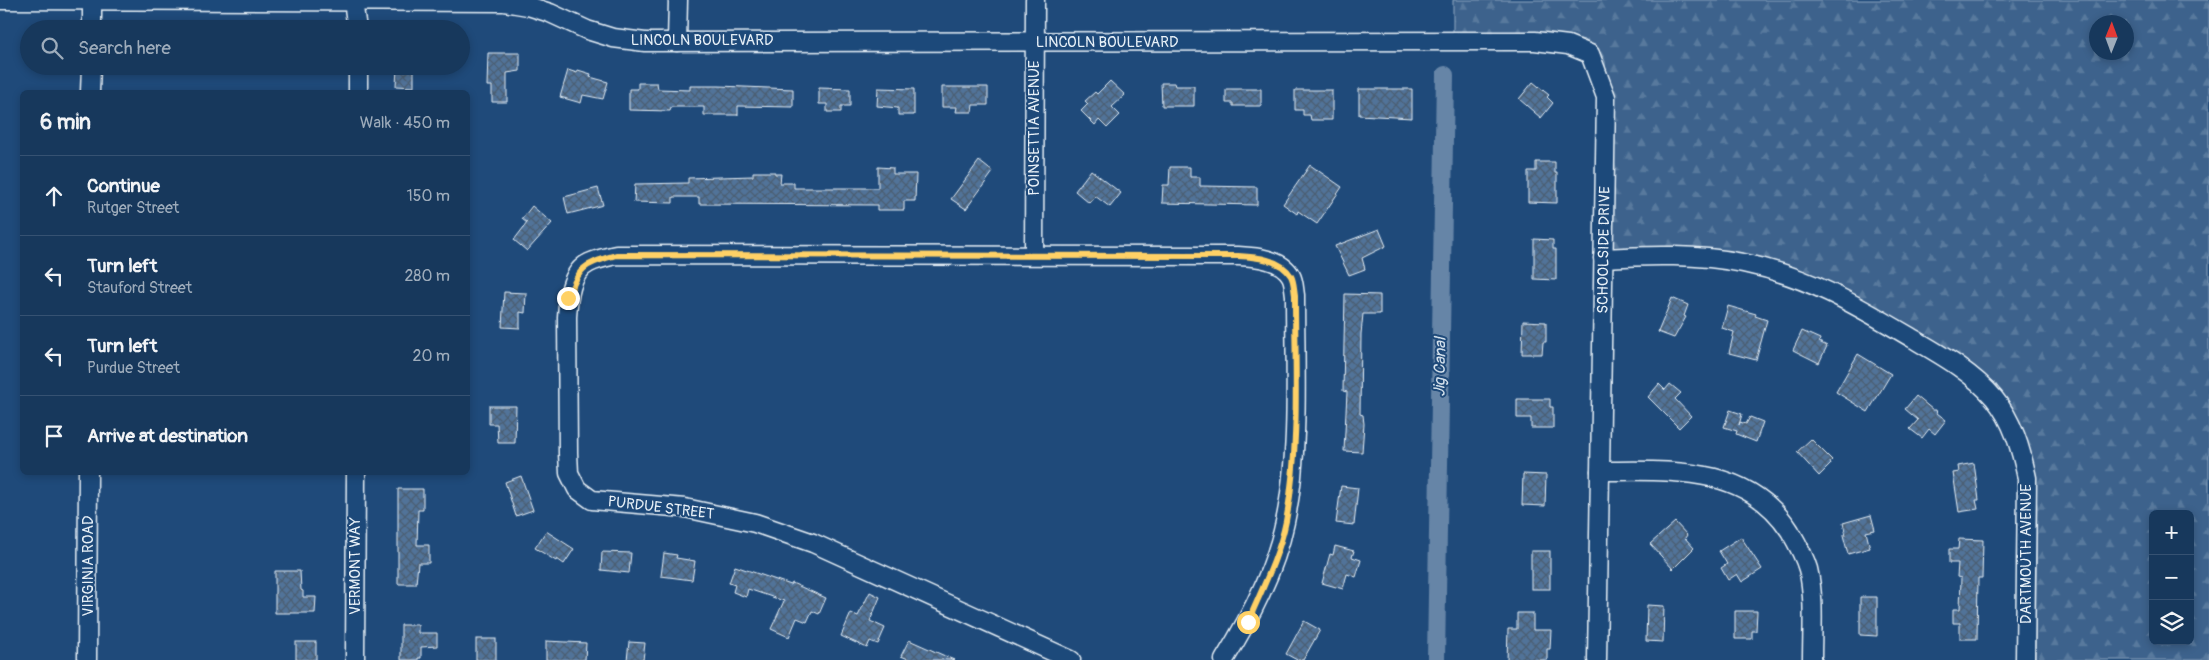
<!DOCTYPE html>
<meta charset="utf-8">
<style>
body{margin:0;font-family:Pangolin,sans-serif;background:#203f62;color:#f1f3f6}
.controls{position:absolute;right:15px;bottom:15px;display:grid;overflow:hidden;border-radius:8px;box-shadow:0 2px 8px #0003}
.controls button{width:45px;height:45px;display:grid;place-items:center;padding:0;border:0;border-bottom:1px solid #365272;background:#17385c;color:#f1f3f6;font:25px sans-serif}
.compass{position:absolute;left:2089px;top:15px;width:45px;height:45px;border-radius:50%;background:#17385c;box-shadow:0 2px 8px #0003;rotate:1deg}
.stop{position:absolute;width:15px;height:15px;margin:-11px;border:4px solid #ffd166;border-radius:50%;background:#fff}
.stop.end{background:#ffd166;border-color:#fff;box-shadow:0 1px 5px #0008}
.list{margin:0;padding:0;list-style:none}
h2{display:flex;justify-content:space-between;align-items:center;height:65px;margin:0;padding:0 20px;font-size:21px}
h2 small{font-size:16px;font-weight:400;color:#9eacbb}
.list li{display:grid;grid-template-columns:32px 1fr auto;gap:15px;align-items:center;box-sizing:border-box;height:80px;padding:0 20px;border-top:1px solid #365272}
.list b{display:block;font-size:19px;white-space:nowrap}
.list p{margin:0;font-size:16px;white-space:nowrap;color:#9eacbb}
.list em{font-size:16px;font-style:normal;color:#9eacbb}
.icon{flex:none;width:28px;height:28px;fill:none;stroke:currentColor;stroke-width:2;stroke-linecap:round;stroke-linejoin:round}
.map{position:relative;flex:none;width:2209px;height:660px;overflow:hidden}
.search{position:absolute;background:#17385c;box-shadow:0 2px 8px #0003;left:20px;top:20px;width:450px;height:55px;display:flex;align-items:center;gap:12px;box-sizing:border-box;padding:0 18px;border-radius:28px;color:#9eacbb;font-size:19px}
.panel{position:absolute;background:#17385c;box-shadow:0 2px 8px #0003;left:20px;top:90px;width:450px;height:385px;border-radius:8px}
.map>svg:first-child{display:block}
.forest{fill:url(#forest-firs);stroke:#92aac2;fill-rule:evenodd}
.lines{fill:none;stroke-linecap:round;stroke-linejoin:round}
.canal{stroke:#6685a7;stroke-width:18}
.building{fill:url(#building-cross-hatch);stroke:#e8f1f8}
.street-casing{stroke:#e8f1f8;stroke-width:21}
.street{stroke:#1f4a7a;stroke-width:18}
.route{stroke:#ffd166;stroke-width:6}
.labels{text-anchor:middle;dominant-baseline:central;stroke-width:4;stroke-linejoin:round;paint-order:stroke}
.street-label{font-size:15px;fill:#e8f1f8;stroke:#1f4a7a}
.water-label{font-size:16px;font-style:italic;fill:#d4e1ec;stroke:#1f4a7a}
</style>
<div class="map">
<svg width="2209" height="660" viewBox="0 0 2209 660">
<defs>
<pattern id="forest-firs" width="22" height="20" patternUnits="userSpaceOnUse" patternTransform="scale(1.25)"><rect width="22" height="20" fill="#3c628c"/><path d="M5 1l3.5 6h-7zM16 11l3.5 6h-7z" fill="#58799d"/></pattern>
<pattern id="building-cross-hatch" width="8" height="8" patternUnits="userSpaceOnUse" patternTransform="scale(1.25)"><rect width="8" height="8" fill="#517399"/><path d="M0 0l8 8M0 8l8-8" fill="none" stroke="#4c5e72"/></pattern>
</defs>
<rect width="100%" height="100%" fill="#1f4a7a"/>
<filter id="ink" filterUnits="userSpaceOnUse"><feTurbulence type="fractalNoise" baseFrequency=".02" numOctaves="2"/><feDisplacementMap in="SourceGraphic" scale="10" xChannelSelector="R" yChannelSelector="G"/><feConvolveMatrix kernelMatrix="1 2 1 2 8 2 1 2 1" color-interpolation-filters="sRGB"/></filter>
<g filter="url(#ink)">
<path class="forest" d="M1453,0h756v660h-174l2,-155 -10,-64 -31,-57 -109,-71 -59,-31 -106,-29 -110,-5 -7,-187 -5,-9 -15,-12 -23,-5 -109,-2zM2096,22h30v30h-30zM2153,514h37v127h-37z"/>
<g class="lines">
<path class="canal" d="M1436,660l9,-585"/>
</g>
<g class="building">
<path d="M488,53h32v18l-13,2v29h-15v-16h-5z"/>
<path d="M397,66h17v21l-18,-1z"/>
<path d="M568,70l9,3 1,-3 13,4 -1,3 18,5 -5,17 -20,-4 -2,8 -21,-6z"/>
<path d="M1110,81l15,14 -13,12 8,8 -13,13 -8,-8 -4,5 -14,-14 7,-7 -3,-3 10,-9 2,2z"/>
<path d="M1533,82l16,13 -2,2 6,6 -12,15 -22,-19z"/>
<path d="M638,83h19l1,6 32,1v-4h29l74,3v18l-55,-1v9h-34v-8h-33l-1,4 -41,-1v-21h9z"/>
<path d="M1161,83h13l1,3h19v20h-32z"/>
<path d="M942,87h46v18h-15l-1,7h-16l1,-5h-15z"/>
<path d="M819,88l31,1v17h-9v6h-14v-8h-8z"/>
<path d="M878,88l36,1v26h-16v-7l-21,-2z"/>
<path d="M1226,89h35v17h-28v-3h-7z"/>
<path d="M1359,89h53v29l-53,-3z"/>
<path d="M1295,90h37v30h-21l-1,-5h-7v-5h-8z"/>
<path d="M979,161l14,11 -27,37 -15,-10z"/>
<path d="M1536,162h19v11h2v30l-29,-1v-31h8z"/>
<path d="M1310,165l32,22 -25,37 -19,-13 -1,3 -14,-10z"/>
<path d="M878,167l15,1v6h23l-1,27h-11v9h-27v-5l-178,-1v-7h-26v6l-39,-1 1,-18 53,-1v-5l65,-2v-4h22v2h6l-1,9h14v5h84z"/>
<path d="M1170,167h20v10h10v9l57,1v18l-95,-2 1,-18h6z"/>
<path d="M1091,170l30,23 -11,14 -15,-11 -6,7 -14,-12z"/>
<path d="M598,188l5,17 -35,9 -4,-17z"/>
<path d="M532,206l20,17 -25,28 -13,-11 13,-17 -5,-4z"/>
<path d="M1379,229l7,17 -24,12 3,11 -16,6 -14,-29z"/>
<path d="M1534,239l19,1v9h3v31l-22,-1z"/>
<path d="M504,292l22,1 -1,20 -5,-1v16l-18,-1z"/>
<path d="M1345,294l35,1v19h-17l-2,20 -1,80 3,1 1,9 -2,28 -18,-1 3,-59 -4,-1z"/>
<path d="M1672,298l16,7 -4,11 2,1 -12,21 -16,-6z"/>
<path d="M1728,306l28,8 -1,2 12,4 -11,40 -27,-7 5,-21 -12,-4z"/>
<path d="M1523,321l23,1v20h-3l-1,12h-20z"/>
<path d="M1802,331l18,8 -1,3 8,4 -8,17 -26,-13z"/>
<path d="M1858,354l33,20 -23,38 -32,-20z"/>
<path d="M1659,384l6,6 5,-6 11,9 -6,6 16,17 -12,12 -31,-31z"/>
<path d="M1916,396l17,14h3l1,3 9,7 -11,14 -6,-5 -7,9 -12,-9 8,-9 -13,-11z"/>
<path d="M1517,399h33v8h3v21h-22v-10h-14z"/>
<path d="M489,406h27l-1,37h-17l-1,-19h-8z"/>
<path d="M1730,410l12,4 -3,11 1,-3 6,2 4,-7 13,5 -7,20 -20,-8 1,-3 -13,-4z"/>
<path d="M1811,439l21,21 -2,2 1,2 -12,12 -22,-24z"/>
<path d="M1974,463l5,37h-3l2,9 -19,3 -6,-39 6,-1 -1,-6z"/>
<path d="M1523,474l23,1 -1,31 -23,-1z"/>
<path d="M521,476l12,34 -17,6 -11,-34z"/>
<path d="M1341,486l17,2 -4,37 -18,-2z"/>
<path d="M398,489h25v21h-5l-1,35h12v18h-11l-2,21h-18z"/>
<path d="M1871,515l4,15 -9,2 4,16 -22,6 -5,-19h3l-3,-12z"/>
<path d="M1675,522l12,13 -2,3 9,10 -21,21 -23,-25z"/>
<path d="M546,531l28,18 -10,15 -7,-5 -1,2 -21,-13z"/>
<path d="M1741,537l21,32 -20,13 -5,-8 -9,6 -7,-12 6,-4 -8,-13z"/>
<path d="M1959,539l24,1 -1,38h-4l-1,61h-17v-16h-7v-14h7l1,-31 -4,-1 1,-14h-9v-14h9z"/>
<path d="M1335,546l19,5 -2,6 9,3 -5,17 -9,-3 -4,15 -21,-6 8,-29 3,1z"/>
<rect x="1531" y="551" width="19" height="38"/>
<path d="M602,552l29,1 -2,20 -28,-3z"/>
<path d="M664,553l13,2 -1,3 19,3 -3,19 -31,-4z"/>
<path d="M735,566l56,19 1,-2 34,15 -7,16 -7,-3 -5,11 -10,-4 -8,19 -18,-8 13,-28 -36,-12 -2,8 -13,-5 2,-7 -6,-2z"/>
<path d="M275,571h25l1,19 2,1v6h13l-1,16h-40z"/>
<path d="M870,592l10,5 -10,24 15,7 -7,16 -8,-3 -3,7 -26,-12 10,-23 7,3z"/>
<path d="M1860,597h17v39l-17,-1z"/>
<path d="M1647,605l17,1 -1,36 -17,-1z"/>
<path d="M1735,611h22l-1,20h-4v8h-17z"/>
<path d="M1517,613h16v17h18l-1,19h-3v11h-40l1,-31h9z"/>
<path d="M1304,621l16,9 -17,30h-6l-11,-6z"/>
<path d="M401,625h17v8h19v13l-16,1v11h-3v2h-17z"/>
<rect x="476" y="639" width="20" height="21"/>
<path d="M909,640l45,20h-43l-10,-4z"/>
<path d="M546,641l40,2 -1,17h-39z"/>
<rect x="296" y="642" width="20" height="18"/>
<path d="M629,642l16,1 -2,17h-16z"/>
</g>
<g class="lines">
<defs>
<g id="street">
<path d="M0,0l504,2 24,4 22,7 37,17 26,8 32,4 890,-1 33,4 22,9 16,43 -9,563"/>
<path d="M92,1v28"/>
<path d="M353,1l4,28"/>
<path d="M677,42l1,-42"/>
<path d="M90,92l1,-26"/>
<path d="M358,92v-26"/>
<path d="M1034,255l1,-255"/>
<path d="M1603,258c47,-3 95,-4 140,5 65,13 113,42 169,75 29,17 60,34 82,60 19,23 27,51 33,80l-2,182"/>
<path d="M1600,471c70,0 147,-7 190,60 7,12 14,24 18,38 7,29 4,61 4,91"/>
<path d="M87,660l1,-188"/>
<path d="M355,660l1,-188"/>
<path d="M1071,660l-258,-117 -58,-20 -70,-15 -93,-8 -15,-11 -8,-16 -1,-20 -1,-136c1,-17 3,-45 22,-54 8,-4 18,-6 27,-8l621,1c18,1 44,2 54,20 3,5 3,14 4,19 0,72 5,158 -10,227 -10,49 -35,96 -61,138"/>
</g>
</defs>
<use href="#street" class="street-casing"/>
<use href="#street" class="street"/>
</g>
</g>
<g class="lines" filter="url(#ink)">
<path class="route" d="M568,298c12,-33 16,-33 48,-43l621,1c18,1 43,2 54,20 3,5 3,14 4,19 0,75 5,152 -9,226 -7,35 -24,68 -38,101"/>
</g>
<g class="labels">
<g class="street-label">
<text x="702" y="40">LINCOLN BOULEVARD</text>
<text x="1107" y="42">LINCOLN BOULEVARD</text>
<text transform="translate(1034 128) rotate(-90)">POINSETTIA AVENUE</text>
<text transform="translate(1604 250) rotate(-89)">SCHOOLSIDE DRIVE</text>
<text transform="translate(661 508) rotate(7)">PURDUE STREET</text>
<text transform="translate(2026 554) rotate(-90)">DARTMOUTH AVENUE</text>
<text transform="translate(88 566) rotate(-90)">VIRGINIA ROAD</text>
<text transform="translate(355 566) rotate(-90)">VERMONT WAY</text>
</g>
<g class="water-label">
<text transform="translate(1440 367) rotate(-89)">Jig Canal</text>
</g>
</g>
</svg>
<div class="controls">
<button>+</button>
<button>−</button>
<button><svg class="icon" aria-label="layers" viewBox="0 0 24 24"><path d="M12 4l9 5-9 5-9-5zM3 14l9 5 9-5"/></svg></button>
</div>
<svg class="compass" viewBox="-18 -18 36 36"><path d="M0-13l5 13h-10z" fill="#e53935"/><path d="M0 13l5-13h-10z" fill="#9eacbb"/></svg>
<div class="stop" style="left:1248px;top:622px"></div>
<div class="stop end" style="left:568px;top:298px"></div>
<div class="search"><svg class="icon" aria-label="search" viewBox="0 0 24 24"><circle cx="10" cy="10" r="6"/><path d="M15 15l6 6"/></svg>Search here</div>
<section class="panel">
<h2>6 min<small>Walk · 450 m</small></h2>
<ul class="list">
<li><svg class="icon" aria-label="ahead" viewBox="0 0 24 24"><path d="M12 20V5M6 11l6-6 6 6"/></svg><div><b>Continue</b><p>Rutger Street</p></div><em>150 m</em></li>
<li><svg class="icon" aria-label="left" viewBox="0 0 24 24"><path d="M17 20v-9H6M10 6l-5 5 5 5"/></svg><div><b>Turn left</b><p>Stauford Street</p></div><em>280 m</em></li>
<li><svg class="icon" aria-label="left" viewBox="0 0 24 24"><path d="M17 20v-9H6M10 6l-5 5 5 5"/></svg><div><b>Turn left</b><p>Purdue Street</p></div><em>20 m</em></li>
<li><svg class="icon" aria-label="arrive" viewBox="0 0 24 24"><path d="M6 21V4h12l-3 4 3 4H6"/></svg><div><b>Arrive at destination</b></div></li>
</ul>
</section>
</div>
